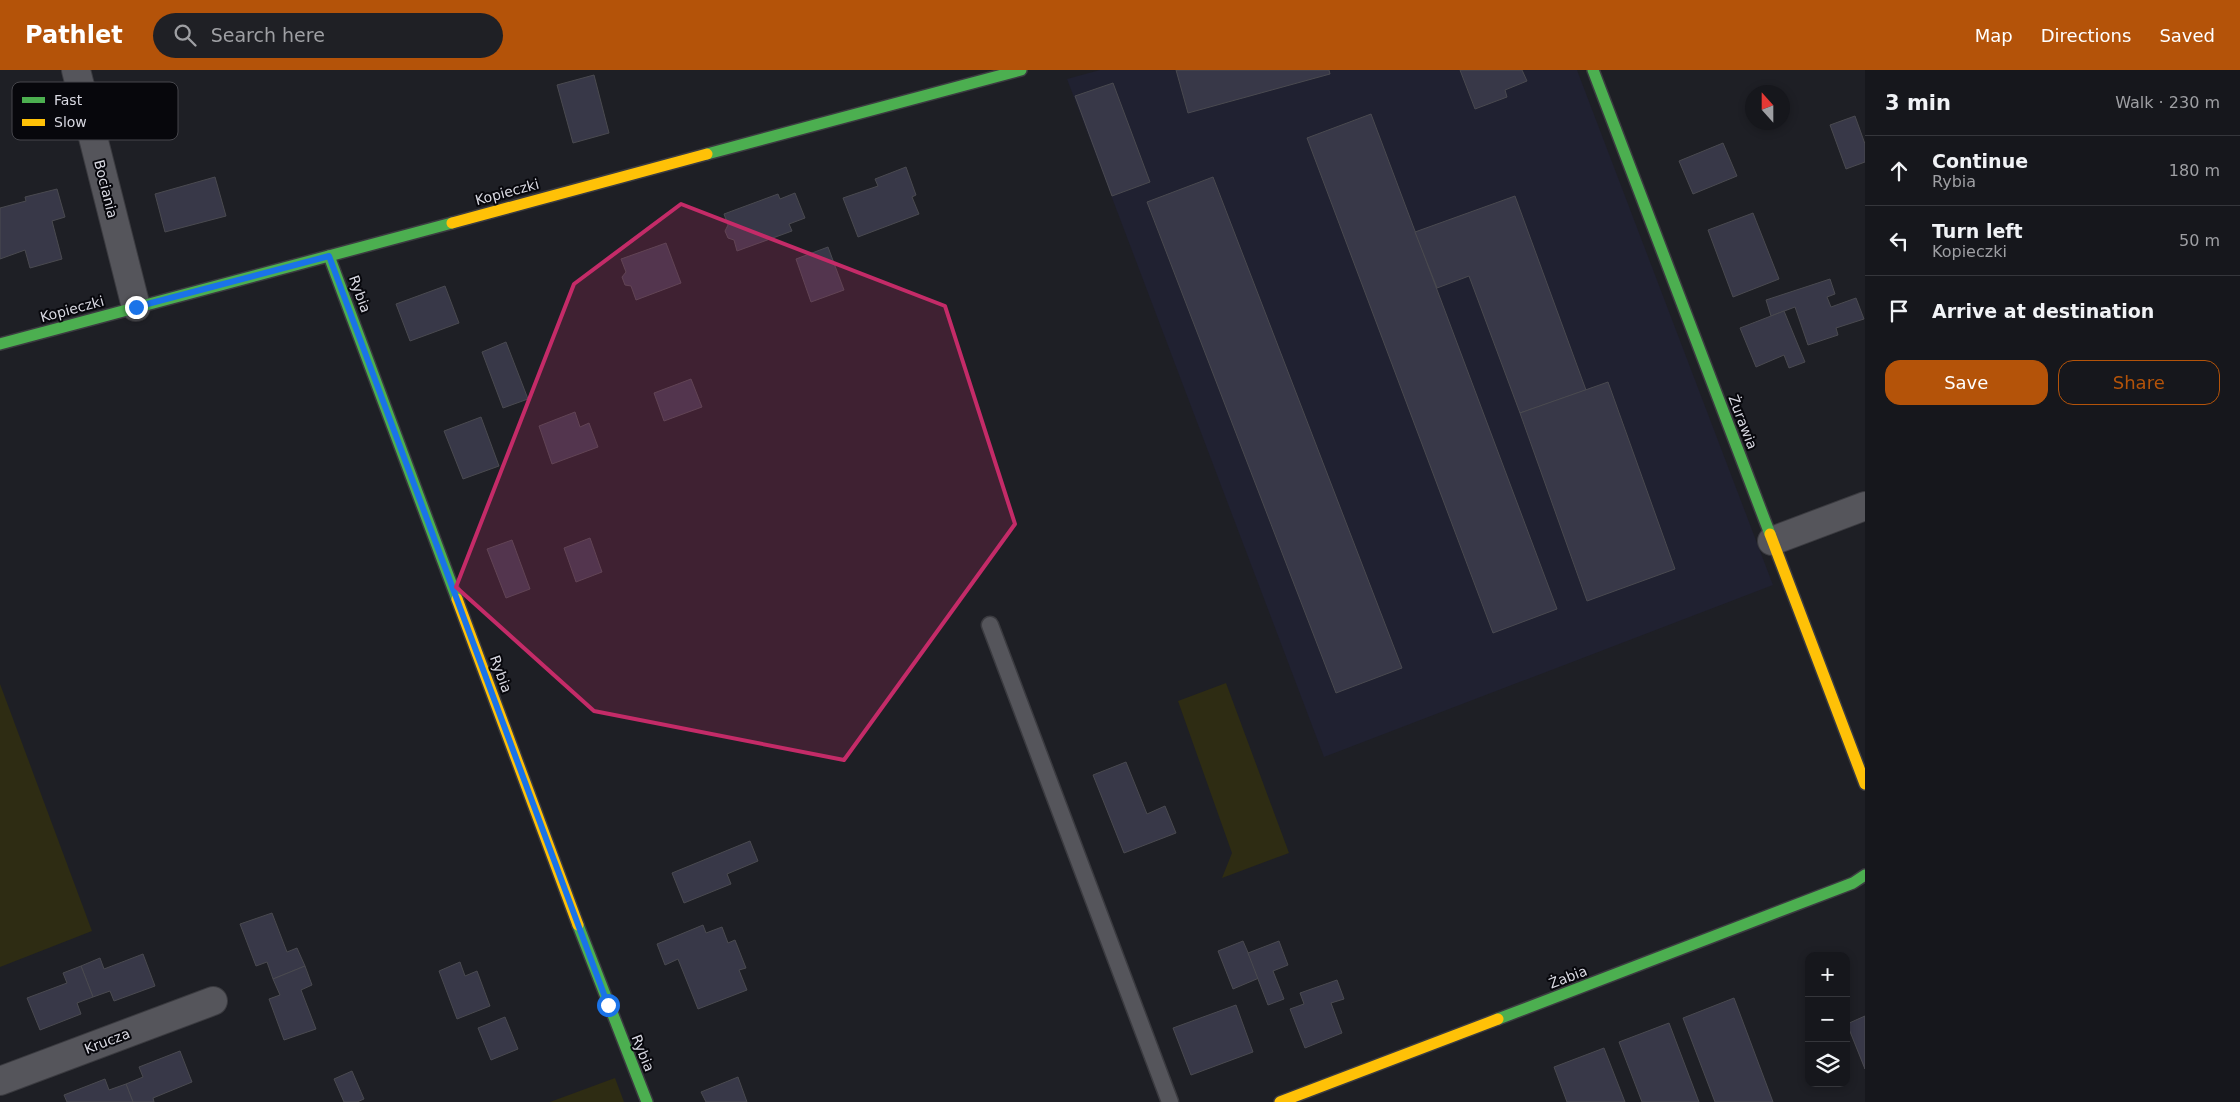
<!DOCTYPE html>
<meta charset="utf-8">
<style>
body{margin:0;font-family:"DejaVu Sans",sans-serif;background:#1f2025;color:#f1f3f6}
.controls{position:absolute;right:15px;bottom:15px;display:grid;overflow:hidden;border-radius:10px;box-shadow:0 2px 8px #0003}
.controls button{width:45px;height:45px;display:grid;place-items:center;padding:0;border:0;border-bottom:1px solid #35363b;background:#16171c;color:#f1f3f6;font:25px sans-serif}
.compass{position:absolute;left:1745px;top:15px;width:45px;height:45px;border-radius:50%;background:#16171c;box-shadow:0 2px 8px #0003;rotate:339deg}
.stop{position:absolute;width:15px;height:15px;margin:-11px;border:4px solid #1a73e8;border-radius:50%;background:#fff}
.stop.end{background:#1a73e8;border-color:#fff;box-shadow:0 1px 5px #0008}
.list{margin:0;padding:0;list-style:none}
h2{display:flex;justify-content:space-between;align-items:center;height:65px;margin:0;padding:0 20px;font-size:21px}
h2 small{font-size:16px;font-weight:400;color:#9e9fa3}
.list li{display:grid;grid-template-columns:32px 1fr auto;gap:15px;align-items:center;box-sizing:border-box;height:70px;padding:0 20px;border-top:1px solid #35363b}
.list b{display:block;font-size:19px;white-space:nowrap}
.list p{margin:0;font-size:16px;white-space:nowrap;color:#9e9fa3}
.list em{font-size:16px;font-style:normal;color:#9e9fa3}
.actions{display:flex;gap:10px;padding:15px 20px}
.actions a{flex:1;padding:11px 0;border:1px solid #b45309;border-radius:15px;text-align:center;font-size:18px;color:#b45309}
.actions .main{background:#b45309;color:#fff}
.icon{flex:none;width:28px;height:28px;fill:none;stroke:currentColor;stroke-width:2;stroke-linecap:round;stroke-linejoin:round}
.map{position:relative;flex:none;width:1865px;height:1032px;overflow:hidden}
header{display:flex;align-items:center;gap:30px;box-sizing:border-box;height:70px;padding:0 25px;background:#b45309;color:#fff}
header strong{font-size:24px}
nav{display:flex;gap:28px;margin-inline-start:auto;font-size:18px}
.search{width:350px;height:45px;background:#1f2025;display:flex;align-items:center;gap:12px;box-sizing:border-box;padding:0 18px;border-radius:28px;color:#9e9fa3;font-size:19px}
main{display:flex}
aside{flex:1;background:#16171c}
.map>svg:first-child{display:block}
.built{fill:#202131}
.green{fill:#2e2c13}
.building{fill:#383848;stroke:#4a4a50}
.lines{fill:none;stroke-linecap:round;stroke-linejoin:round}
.lane-casing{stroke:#3b3b40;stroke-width:19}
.street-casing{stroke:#3b3b40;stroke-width:30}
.fast-casing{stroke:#3b3b40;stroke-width:14}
.slow-casing{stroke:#3b3b40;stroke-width:14}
.lane{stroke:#55555b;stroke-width:16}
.street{stroke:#55555b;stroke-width:28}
.fast{stroke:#4caf50;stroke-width:11}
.slow{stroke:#ffc107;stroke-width:11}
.route{stroke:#1a73e8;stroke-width:6}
.marked{fill:#c42b68;fill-opacity:0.2;stroke:#c42b68;stroke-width:4;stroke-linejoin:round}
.labels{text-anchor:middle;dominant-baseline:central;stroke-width:4;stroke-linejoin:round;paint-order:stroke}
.street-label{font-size:14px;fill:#d9d9e2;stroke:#07070c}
.key{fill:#07070c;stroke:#46464c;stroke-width:1}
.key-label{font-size:14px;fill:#d9d9e2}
</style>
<header>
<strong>Pathlet</strong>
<div class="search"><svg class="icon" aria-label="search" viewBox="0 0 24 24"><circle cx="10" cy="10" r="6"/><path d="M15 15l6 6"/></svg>Search here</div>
<nav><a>Map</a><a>Directions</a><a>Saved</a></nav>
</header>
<main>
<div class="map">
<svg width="1865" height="1032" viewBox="0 0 1865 1032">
<rect width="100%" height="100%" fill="#1e1f25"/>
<path class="built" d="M1100,0h477l196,515 -449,172 -257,-678z"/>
<g class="green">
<path d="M1226,613l63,170 -67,25 10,-25 -54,-152z"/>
<path d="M0,614l92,247 -92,36z"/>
<path d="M615,1008l9,24h-74z"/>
</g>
<g class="building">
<path d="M1176,0h153l1,4 -142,39z"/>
<path d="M1460,0h62l5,11 -22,9 2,7 -32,12z"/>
<path d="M594,5l15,58 -36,10 -16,-58z"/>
<path d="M1113,13l37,99 -38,14 -37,-100z"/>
<path d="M1371,44l186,495 -64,24 -186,-495z"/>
<path d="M1855,46l10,28v18l-19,7 -16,-44z"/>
<path d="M1723,73l14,33 -44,18 -14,-33z"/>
<path d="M906,97l10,28 -4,2 7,17 -61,23 -15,-39 35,-12 -3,-7z"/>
<path d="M215,107l11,39 -61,16 -10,-38z"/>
<path d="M1213,107l189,491 -66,25 -189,-491z"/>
<path d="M57,119l8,28 -13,4 10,38 -32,9 -5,-18 -25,9v-51l26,-7 -1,-4z"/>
<path d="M795,123l10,25 -16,6 3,7 -55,20 -3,-11 -6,-2 -3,-7 3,-6 -4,-11 54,-20 2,5z"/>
<path d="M1515,126l71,194 -66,23 -51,-137 -32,12 -22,-56z"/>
<path d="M1753,143l26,66 -46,18 -25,-67z"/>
<path d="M666,173l15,40 -45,17 -5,-14 -6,-1 -3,-8 4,-5 -5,-13z"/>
<path d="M828,177l16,43 -33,12 -15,-43z"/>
<path d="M1830,209l5,15 -8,3 4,10 25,-9 8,21 -28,9 2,7 -30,10 -13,-38 -24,9 -5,-16z"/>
<path d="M445,216l14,37 -49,18 -14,-37z"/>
<path d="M1784,241l21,51 -16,6 -5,-13 -28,12 -16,-39z"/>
<path d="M506,272l22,57 -25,9 -21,-56z"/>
<path d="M691,309l11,28 -38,14 -10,-28z"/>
<path d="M1608,312l67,187 -88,32 -67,-188z"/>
<path d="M575,342l5,15 9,-4 9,24 -46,17 -13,-38z"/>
<path d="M481,347l18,49 -36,13 -19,-48z"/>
<path d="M590,468l12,34 -26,10 -12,-34z"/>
<path d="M512,470l18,49 -24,9 -19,-49z"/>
<path d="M1126,692l21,52 18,-8 11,27 -52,20 -31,-78z"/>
<path d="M750,771l8,20 -31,13 4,10 -47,19 -12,-30z"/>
<path d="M272,843l15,39 10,-4 8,18 -32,13 -6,-17 -11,4 -16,-42z"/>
<path d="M703,855l3,8 16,-6 6,16 7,-3 11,28 -7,2 8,20 -49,19 -20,-50 -13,6 -8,-21z"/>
<path d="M1243,871l16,37 -26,11 -15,-38z"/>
<path d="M1279,871l9,24 -15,6 11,28 -16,6 -20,-52z"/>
<path d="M143,884l12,32 -41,15 -4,-10 -17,6 -12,-31 19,-8 4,11z"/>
<path d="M460,892l5,14 12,-5 13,35 -33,13 -18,-48z"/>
<path d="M81,896l12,31 -16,6 4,11 -41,16 -13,-32 40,-15 -4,-10z"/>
<path d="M305,896l7,19 -11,5 15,39 -32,11 -15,-41 11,-4 -7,-16z"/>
<path d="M1337,910l7,19 -13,4 11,30 -37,15 -15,-39 14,-5 -4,-11z"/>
<path d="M1734,928l39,104h-58l-32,-84z"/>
<path d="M1236,935l17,47 -62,23 -18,-47z"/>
<path d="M1865,946v53l-18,-45z"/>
<path d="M505,947l13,32 -27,11 -13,-32z"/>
<path d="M1669,953l30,79h-57l-23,-60z"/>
<path d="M1604,978l21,54h-58l-13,-35z"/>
<path d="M180,981l12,31 -39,16 1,4h-21l-7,-18 17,-7 -4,-10z"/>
<path d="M352,1001l12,28 -7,3h-13l-10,-23z"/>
<path d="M738,1007l9,25h-41l-5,-10z"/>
<path d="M105,1009l4,11 17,-6 7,18h-66l-3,-7z"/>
</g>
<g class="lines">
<defs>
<path id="lane" d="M990,555l180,477"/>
<g id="street">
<path d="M76,0l60,237"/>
<path d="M1772,471l93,-35"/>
<path d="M0,1011l213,-80"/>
</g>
<g id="fast">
<path d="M1593,0l177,464"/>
<path d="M707,84l314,-84"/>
<path d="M329,186l128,343"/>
<path d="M0,274l452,-121"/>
<path d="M578,855l69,177"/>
<path d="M1498,949l355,-136 12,-8"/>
</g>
<g id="slow">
<path d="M452,153l255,-69"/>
<path d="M1770,464l95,250"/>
<path d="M457,529l121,326"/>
<path d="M1280,1032l218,-83"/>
</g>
</defs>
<use href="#lane" class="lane-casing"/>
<use href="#street" class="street-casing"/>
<use href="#fast" class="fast-casing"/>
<use href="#slow" class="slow-casing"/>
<use href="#lane" class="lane"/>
<use href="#street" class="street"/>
<use href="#fast" class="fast"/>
<use href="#slow" class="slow"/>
</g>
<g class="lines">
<path class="route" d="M136,237l193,-51 279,749"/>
</g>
<path class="marked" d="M681,134l264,102 70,218 -171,236 -250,-49 -138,-124 118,-303z"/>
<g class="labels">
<g class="street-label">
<text transform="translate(106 119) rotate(76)">Bociania</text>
<text transform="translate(507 122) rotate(-15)">Kopieczki</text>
<text transform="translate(360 224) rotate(70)">Rybia</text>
<text transform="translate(72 239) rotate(-15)">Kopieczki</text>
<text transform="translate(1743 352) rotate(69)">Żurawia</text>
<text transform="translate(501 604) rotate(70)">Rybia</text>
<text transform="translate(1568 907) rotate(-21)">Żabia</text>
<text transform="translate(107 971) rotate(-21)">Krucza</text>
<text transform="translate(643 983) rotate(68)">Rybia</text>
</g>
</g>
<rect x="12" y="12" width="166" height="58" rx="8" class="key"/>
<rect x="22" y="27" width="23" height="6" fill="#4caf50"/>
<rect x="22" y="49" width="23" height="7" fill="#ffc107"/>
<g class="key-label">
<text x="54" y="35">Fast</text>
<text x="54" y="57">Slow</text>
</g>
</svg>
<div class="controls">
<button>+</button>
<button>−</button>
<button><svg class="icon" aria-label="layers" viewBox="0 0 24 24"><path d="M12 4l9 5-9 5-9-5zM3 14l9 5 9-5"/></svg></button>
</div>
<svg class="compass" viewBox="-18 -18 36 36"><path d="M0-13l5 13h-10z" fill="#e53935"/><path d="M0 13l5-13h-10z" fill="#9e9fa3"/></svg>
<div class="stop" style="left:608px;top:935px"></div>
<div class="stop end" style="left:136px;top:237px"></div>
</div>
<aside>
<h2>3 min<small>Walk · 230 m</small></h2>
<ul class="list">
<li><svg class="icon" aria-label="ahead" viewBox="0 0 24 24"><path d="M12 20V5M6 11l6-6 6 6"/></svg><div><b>Continue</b><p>Rybia</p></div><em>180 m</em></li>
<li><svg class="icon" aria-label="left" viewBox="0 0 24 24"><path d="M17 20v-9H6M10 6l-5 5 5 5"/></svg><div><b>Turn left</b><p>Kopieczki</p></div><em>50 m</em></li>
<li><svg class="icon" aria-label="arrive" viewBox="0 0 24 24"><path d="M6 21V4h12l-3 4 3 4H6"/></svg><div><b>Arrive at destination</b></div></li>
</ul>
<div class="actions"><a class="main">Save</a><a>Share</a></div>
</aside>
</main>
